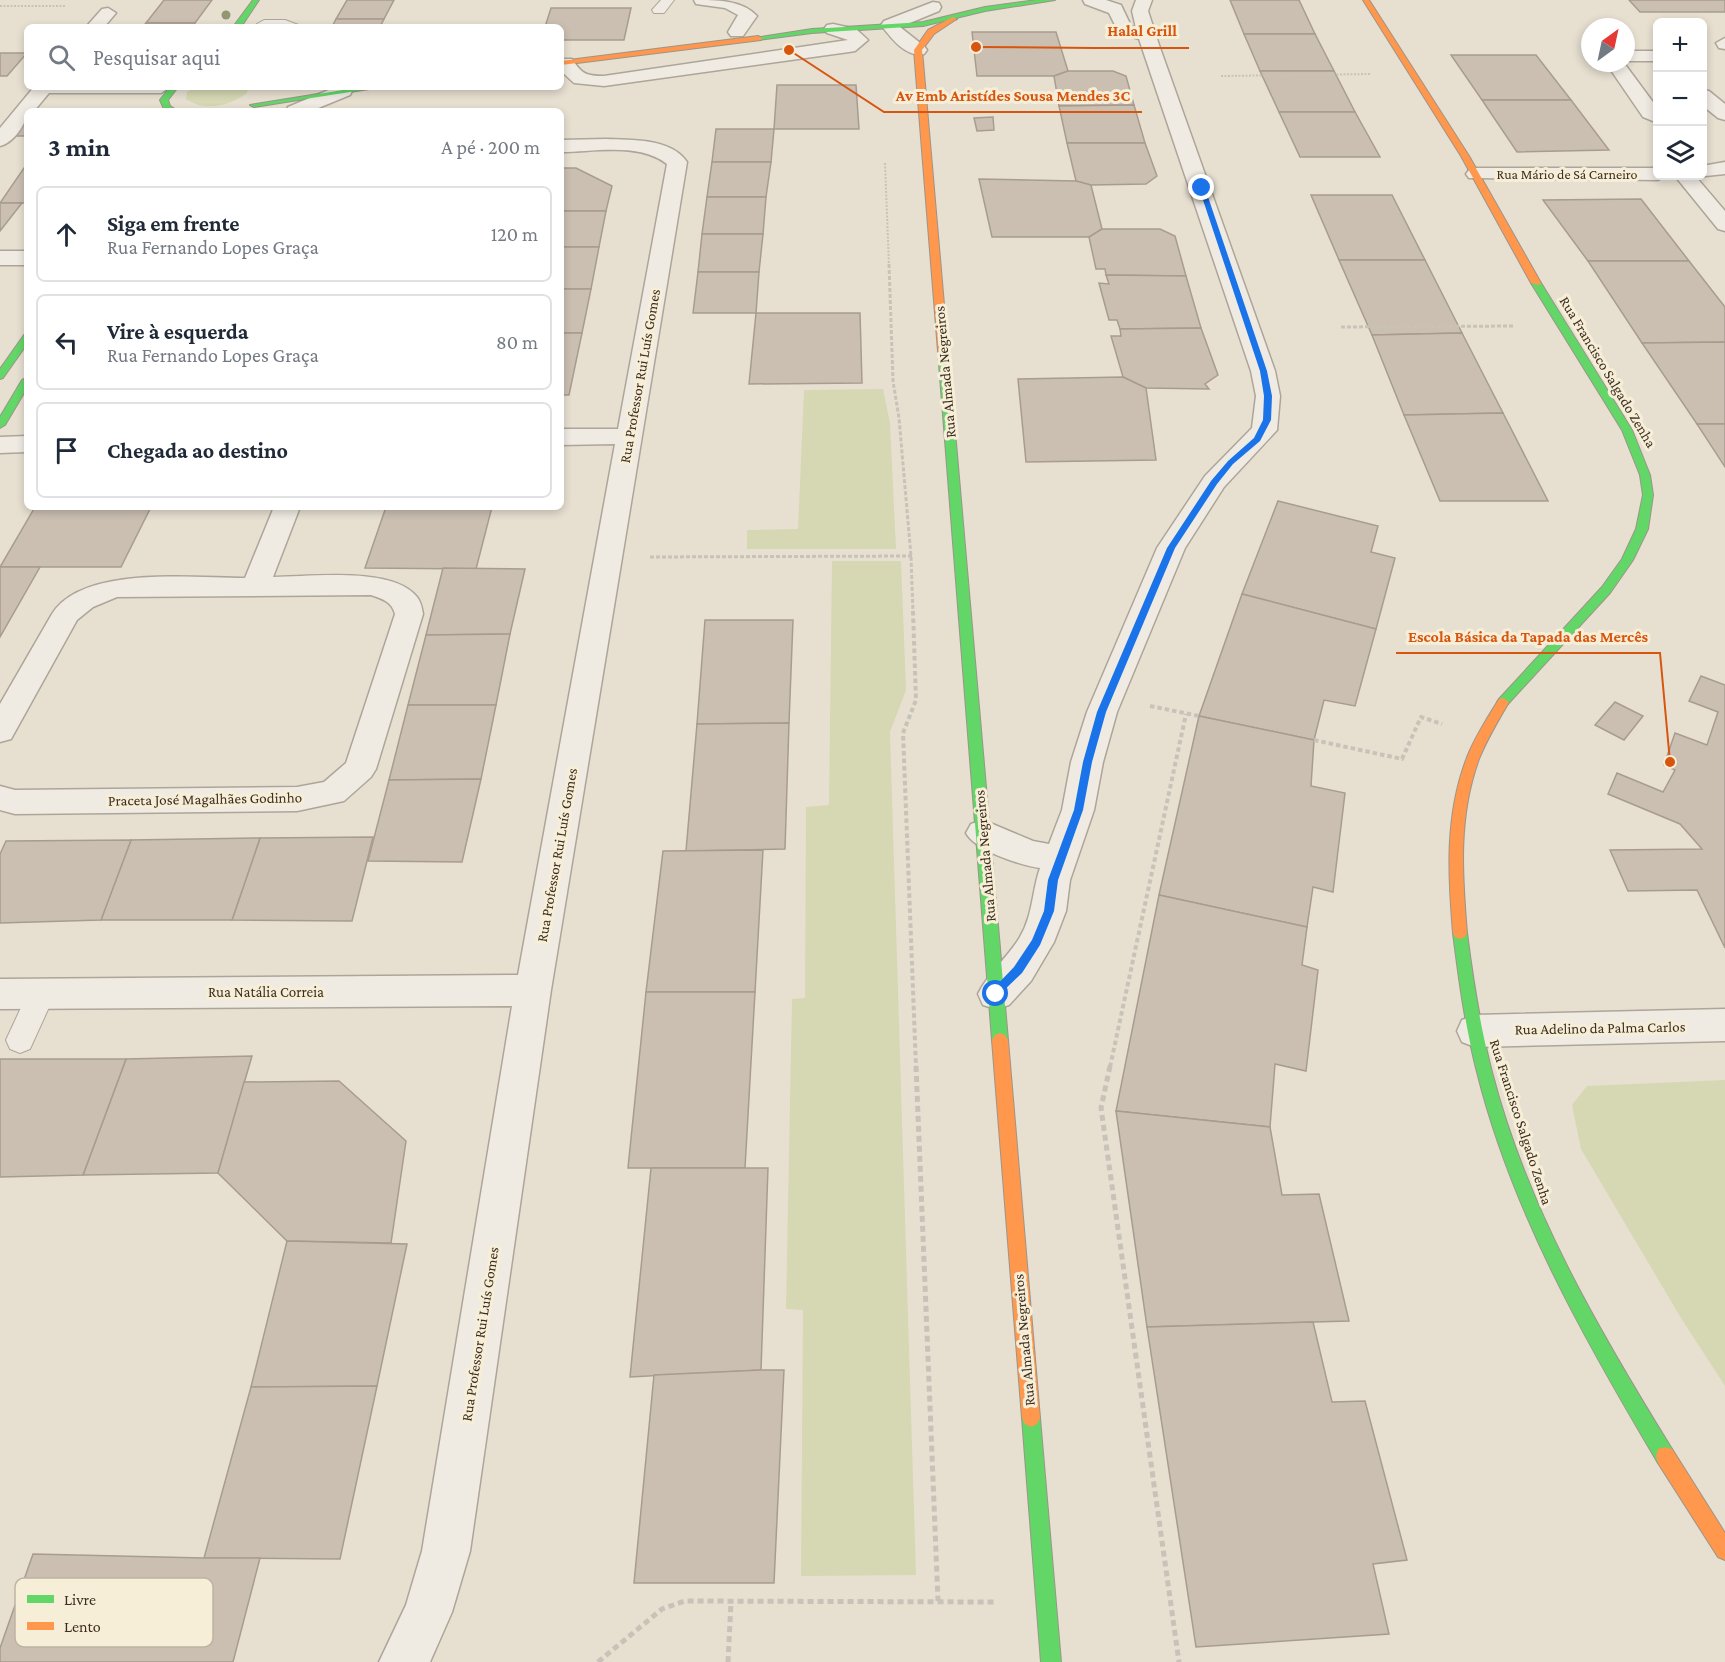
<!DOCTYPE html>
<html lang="pt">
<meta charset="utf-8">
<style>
body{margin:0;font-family:"Crimson Pro",serif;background:#f2f2f3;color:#1f2937}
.controls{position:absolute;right:18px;top:18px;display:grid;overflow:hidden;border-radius:9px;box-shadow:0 3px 9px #0003}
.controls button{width:54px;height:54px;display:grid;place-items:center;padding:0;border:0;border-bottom:2px solid #e0e1e3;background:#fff;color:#1f2937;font:30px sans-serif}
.compass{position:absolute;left:1581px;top:18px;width:54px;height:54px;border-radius:50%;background:#fff;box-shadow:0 3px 9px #0003;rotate:33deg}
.stop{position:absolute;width:18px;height:18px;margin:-14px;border:4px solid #1a73e8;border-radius:50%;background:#fff}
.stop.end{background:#1a73e8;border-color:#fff;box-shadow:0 2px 6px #0008}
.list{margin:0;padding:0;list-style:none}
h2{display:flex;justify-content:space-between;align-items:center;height:78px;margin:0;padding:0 24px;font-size:26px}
h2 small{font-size:20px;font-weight:400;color:#747a83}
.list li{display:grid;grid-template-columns:39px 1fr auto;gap:18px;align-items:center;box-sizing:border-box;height:96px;margin:0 12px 12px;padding:0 12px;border:2px solid #e0e1e3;border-radius:9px}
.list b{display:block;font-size:22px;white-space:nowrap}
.list p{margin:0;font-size:20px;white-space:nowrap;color:#747a83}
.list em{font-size:20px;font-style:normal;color:#747a83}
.icon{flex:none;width:33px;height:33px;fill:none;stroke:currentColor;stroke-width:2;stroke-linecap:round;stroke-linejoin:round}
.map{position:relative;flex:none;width:1725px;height:1662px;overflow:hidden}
.search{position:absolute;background:#fff;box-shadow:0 3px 9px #0003;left:24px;top:24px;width:540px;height:66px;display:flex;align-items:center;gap:15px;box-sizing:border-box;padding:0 21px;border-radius:9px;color:#747a83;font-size:22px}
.panel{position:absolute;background:#fff;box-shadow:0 3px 9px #0003;left:24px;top:108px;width:540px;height:402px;border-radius:9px}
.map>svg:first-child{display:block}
.green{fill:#d6d7b3}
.building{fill:#cbbfb2;stroke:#a89c90;stroke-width:1.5}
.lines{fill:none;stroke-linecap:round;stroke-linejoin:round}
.lane-casing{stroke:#ada599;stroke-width:2}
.street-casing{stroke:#ada599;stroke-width:3}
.fast-casing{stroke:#9c958a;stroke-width:2}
.slow-casing{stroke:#9c958a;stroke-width:2}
.path-far3{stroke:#c8c2b9;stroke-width:2;stroke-dasharray:2 1.5;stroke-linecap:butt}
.path-far2{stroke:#c8c2b9;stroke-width:3;stroke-dasharray:4 2;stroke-linecap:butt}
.path-far1{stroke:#c8c2b9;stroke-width:4;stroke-dasharray:4.5 3;stroke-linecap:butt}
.path{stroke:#c8c2b9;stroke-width:5;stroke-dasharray:6 4;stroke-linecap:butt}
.lane{fill:#efebe3;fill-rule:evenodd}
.street{fill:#efebe3;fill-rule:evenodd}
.fast{fill:#63d668;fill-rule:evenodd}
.slow{fill:#ff974d;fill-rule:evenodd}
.tree{fill:#929673}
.route{fill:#1a73e8}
.labels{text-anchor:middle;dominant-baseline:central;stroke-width:6;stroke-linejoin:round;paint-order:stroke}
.far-street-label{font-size:14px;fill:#3d2e20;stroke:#f7eed8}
.street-label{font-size:15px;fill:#3d2e20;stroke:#f7eed8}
.key{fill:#f7eed8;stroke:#bfb4a1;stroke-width:1.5}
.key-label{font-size:16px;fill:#3d2e20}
.leader{fill:none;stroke:#d7550e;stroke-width:2}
.callout-dot{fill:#d7550e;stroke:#f7eed8;stroke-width:2}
.callout-label{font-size:16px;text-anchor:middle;font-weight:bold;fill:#d7550e;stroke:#f7eed8;stroke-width:6;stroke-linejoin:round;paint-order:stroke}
</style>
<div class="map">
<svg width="1725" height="1662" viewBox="0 0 1725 1662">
<rect width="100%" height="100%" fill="#e7e0d1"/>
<g class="green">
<path d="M195,87h53l-1,6c-17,13 -43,19 -61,6l1,-7z"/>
<path d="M883,389l7,34 6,126h-149v-19l51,-1 6,-139z"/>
<path d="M832,561h69l5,129 -16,42 26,843 -115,1 2,-266 -17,-1 6,-310 13,-1 1,-191 23,-2z"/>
<path d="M1725,1080v306l-44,-68 -100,-169 -9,-44 15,-19z"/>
</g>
<g class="building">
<path d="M164,0h48l-17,23h-49z"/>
<path d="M347,0h47l-10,19h-48z"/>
<path d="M1230,0h69l16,34h-71z"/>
<path d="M1629,0h96v12h-85z"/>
<path d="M551,8h80l-7,32h-63v-13h-16z"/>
<path d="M336,19h48l-4,8h-48z"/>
<path d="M146,23h49l-2,4h-50z"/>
<path d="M972,32h84l12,39 -14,5h-77z"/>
<path d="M1244,34h71l19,37h-74z"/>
<path d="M0,53h27l-20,23h-7z"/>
<path d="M1451,55h85l35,45h-89z"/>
<path d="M1068,71h45l13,5 8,29 -75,1 -5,-30z"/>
<path d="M1260,71h74l21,41h-76z"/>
<path d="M777,85h79l3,44h-85z"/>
<path d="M1482,100h89l38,50 -92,2z"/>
<path d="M1134,105l11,38h-78l-8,-37z"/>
<path d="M33,109h59l-2,2h-59z"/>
<path d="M1279,112h76l25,45h-80z"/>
<path d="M27,116v20h-16z"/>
<path d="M993,117l1,13 -17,1 -3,-13z"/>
<path d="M716,129h58l-3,33h-59z"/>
<path d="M1067,143h78l12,33 -11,8 -55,1 -15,-4z"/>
<path d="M712,162h59l-5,35h-59z"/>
<path d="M24,168h3v35h-27z"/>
<path d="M561,168h15l36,18 -6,25h-45z"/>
<path d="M979,179l97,2 15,4 11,44 -13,8h-97z"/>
<path d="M1311,195h81l33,65h-86z"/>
<path d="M707,197h59l-3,37h-61z"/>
<path d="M1641,199l48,62h-101l-45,-61z"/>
<path d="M0,203h22l-22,28z"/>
<path d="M561,211h45l-7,36h-38z"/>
<path d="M1102,229h58l15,7 11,40 -80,-1 -1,-6h-9l-7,-32z"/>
<path d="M702,234h61l-4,38h-61z"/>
<path d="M561,247h38l-8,42h-30z"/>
<path d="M1339,260h86l37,73 -90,2z"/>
<path d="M1588,261h101l36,46v35l-83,1z"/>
<path d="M698,272h61l-3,41h-63z"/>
<path d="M1106,275l80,1 15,52 -81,1 -3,-9h-8l-10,-37 10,1z"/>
<path d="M561,289h30l-9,44h-21z"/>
<path d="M756,313h104l2,70 -113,1z"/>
<path d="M1201,328l17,47 -13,9 4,5 -63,-1 -23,-11 -12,-41h10l-1,-7z"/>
<path d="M561,333h21l-13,62h-8z"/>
<path d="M1462,333l41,80 -99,2 -32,-80z"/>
<path d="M1725,342v82h-28l-55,-81z"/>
<path d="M1123,377l23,11 10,72 -130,2 -8,-83z"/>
<path d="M1503,413l45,88h-108l-36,-86z"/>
<path d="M1697,424h28v43z"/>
<path d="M1278,501l100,25 -7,26 24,6 -19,71 -134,-35z"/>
<path d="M35,507h116l-30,60h-121z"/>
<path d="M386,507h106l-16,62 -111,-1z"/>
<path d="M0,567h40l-40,70z"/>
<path d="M443,568l82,1 -15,65 -84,1z"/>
<path d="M1242,594l134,35 -21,77 -31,-6 -10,40 -115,-24z"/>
<path d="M705,620h88l-4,103 -92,1z"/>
<path d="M510,634l-14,71h-88l18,-70z"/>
<path d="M1701,676l24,9v263l-28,-58 -69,1 -18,-41 92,-1 -22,-25 -72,-30 9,-21 46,19 12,-22 -11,-5 11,-32 32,12 11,-33 -29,-11z"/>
<path d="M1615,702l28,14 -19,24 -29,-15z"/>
<path d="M408,705h88l-15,74 -92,1z"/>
<path d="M1199,716l115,24 -3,46 34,7 -12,99 -20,-5 -6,40 -148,-32z"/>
<path d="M789,723l-4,126 -99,2 11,-127z"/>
<path d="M481,779l-19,83 -94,-1 21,-81z"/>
<path d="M373,837l-21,84 -120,-1 28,-82z"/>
<path d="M260,838l-28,82h-131l30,-80z"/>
<path d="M131,840l-30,80 -101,3v-69l6,-13z"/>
<path d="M763,850l-8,142h-109l17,-141z"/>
<path d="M1159,895l148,32 -5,38 16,5 -12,101 -31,-7 -5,63 -154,-16z"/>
<path d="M646,992h109l-10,176h-117z"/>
<path d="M252,1056l-34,117 -135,2 43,-116z"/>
<path d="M0,1059h126l-43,116 -83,2z"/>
<path d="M339,1081l67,60 -15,102 -104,-2 -69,-68 26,-91z"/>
<path d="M1116,1111l154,16 12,68 37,-1 30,127 -202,6z"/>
<path d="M651,1168h117l-7,202 -131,7z"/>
<path d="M287,1241l120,3 -30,142 -126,1z"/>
<path d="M1313,1322l19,80 33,-1 42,159 -34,4 16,70 -193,13 -49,-320z"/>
<path d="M761,1370h23l-10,213h-140l20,-208z"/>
<path d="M377,1386l-37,173 -136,-1 47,-171z"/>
<path d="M33,1554l171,4h56l-27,104h-233v-14z"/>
</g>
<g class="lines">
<defs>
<g id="lane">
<path d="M661,0h13l-10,13h-10l-2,-3z"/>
<path d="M285,20l19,7h-44l-3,-3 7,-4z"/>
<path d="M41,982l10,4 4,8 -25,55 -10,4 -10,-4 -4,-9 25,-54z"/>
</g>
<g id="street">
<path d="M694,0c23,0 48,0 63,16l-14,20h-12l-3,-4 10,-17 -13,-7 -29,-4z"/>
<path d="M1083,0h23l15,5 10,21 5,2 -4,-17 4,-11h16l-4,11 11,34 116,326 5,25 -3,34 -53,57 -39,61 -68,164 -14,50 -9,48 -24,70 -4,31 -12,31 -23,39 -22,24 -13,4 -13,-4 -5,-11c10,-21 30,-37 42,-57 13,-22 12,-46 20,-69 -20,-3 -64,-17 -74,-35l5,-9 12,-4 50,21 16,3 13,-34 9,-48 16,-50 70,-164 48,-72 47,-48 4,-32 -5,-25 -112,-332 -20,-6 -10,-20 -24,-9z"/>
<path d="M933,2l6,1 2,4 -2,4 -39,16 24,19 3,4 -3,4c-18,4 -33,-16 -43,-29l3,-4z"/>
<path d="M108,8l8,5 -12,14h-18l16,-18z"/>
<path d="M833,24l23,5 12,11 -13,11 -6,1 -245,34 -30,-3 -13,-12v-12h11c10,15 14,17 32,17l244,-36 -21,-7 -3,-4 3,-4z"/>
<path d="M1725,38v11l-6,-1 -3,-5z"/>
<rect x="1626" y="51" width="32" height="10"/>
<path d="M1606,63h18l34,46v14l-15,-6z"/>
<path d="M34,87h136l-9,6h-112l-15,18h-7c0,13 -14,32 -27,35v-18z"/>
<path d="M336,87h14l2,4 -2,4 -39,16h-25l2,-4z"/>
<path d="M1702,90l7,1 16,13v16l-7,-2 -16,-13z"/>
<path d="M606,139c26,1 65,-1 81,23l-136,828 -81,561 -18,61 -22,50h-51l27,-57 16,-54 90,-545 -512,3v-30l518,-4 97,-531 -54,1v-16h57l49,-265c-27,-22 -74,-12 -106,-12v-12z"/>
<path d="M1725,162v12l-29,3 29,34v20l-7,-2 -43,-53h27v-10z"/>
<path d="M1476,168h182v8h9l-9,4 -189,-2 -3,-4 3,-4z"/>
<rect x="0" y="251" width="27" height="14"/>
<path d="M27,436v16l-27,1v-16z"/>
<path d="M274,507h26l-27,70c36,0 120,-11 144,20 4,5 5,11 6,17l-47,155 -5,8 -27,24 -47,10 -282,3 -15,-4v-24l15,4 282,-3 27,-5 22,-19 49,-149c-3,-12 -12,-15 -24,-19l-254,2 -24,10 -16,13 -66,119 -11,3v-38l52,-90c30,-49 141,-36 193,-36z"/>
<path d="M1725,1009v32l-250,6 -13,-5 -5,-11 5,-11 13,-5z"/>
</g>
<g id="fast">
<path d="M253,0h6l-18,27h-8z"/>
<path d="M1037,0h18l-70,11 -62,15 -111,7 -54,7 -4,-2 58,-9 111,-7 62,-15z"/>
<path d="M170,87h8l-10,13 2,6 8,5 -14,-2 -4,-9z"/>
<path d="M362,87h20l-128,20 -4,-2z"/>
<path d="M1533,281l8,2 91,147 18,45 3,20 -5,34 -15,31 -23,33 -103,112 -4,1 -6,-4 2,-3 103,-112 20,-28 14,-30 7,-34 -3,-20 -18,-45 -91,-147z"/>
<path d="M27,334v10l-24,34 -3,1v-10l24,-34z"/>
<path d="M943,348l5,3 60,689 -3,5 -5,2 -5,-2 -3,-5 -54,-689z"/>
<path d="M27,377v11l-22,37 -5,3v-11l22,-37z"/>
<path d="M1460,927l5,2 2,4c6,47 13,93 25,139 35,136 107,259 180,377l2,7 -2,7 -7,2 -7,-2c-73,-123 -146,-251 -181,-391 -12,-46 -18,-92 -24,-139l2,-4z"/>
<path d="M1031,1409l6,3 3,6 21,244h-20l-19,-244 3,-6z"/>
</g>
<g id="slow">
<path d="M1363,0h6l100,156 72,127 -2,2 -8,-2 -70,-127z"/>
<path d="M953,17l4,2 -2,1 -21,14 -12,16 26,301 -5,3 -5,-3 -24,-301 14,-20z"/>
<path d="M758,36l4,2 -1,2 -200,25v-4z"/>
<path d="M1503,698l6,4c-11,19 -22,37 -30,57 -21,57 -17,115 -12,174l-2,4 -5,2 -5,-2 -2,-4c-5,-59 -8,-117 13,-173 8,-22 21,-41 33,-61z"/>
<path d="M1000,1033l5,2 3,5 32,378 -3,6 -6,3 -6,-3 -3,-6 -30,-378 3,-5z"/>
<path d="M1665,1447l7,2 53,84v27l-7,-3 -60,-94 -2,-7 2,-7z"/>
</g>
</defs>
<use href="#lane" class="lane-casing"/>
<use href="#street" class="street-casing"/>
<use href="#fast" class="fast-casing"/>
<use href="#slow" class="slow-casing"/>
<g class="path-far3">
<path d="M0,6h65"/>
<path d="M1221,76l150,-2"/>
<path d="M885,163l4,103"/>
</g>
<g class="path-far2">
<path d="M889,264l4,117 6,37 12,138 2,57"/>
<path d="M1341,327l174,-1"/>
<path d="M650,557l262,-1"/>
</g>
<g class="path-far1">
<path d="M913,611l3,89 -13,33 13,334"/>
<path d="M1150,706l49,10"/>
<path d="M1314,740l88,19 19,-42 21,7"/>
<path d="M1110,1067l76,-353"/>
</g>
<g class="path">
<path d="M916,1066l22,535"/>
<path d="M1110,1066l-9,42 78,554"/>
<path d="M598,1662l64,-53 23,-8 309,1"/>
<path d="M728,1662l3,-60"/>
</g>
<use href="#lane" class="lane"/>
<use href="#street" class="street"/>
<use href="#fast" class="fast"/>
<use href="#slow" class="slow"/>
</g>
<circle class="tree" cx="226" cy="15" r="4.5"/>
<path class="route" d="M1202,186l3,2 62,183 5,25 -1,24 -11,21 -27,23 -16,20 -42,64 -69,164 -14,50 -9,48 -25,70 -4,31 -14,34 -18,28 -26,25 -6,-4 2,-4 22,-23 18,-27 12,-29 4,-31 26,-70 9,-48 14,-50 70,-164 44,-67 17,-20 26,-23 9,-18 1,-24 -4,-25 -61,-183z"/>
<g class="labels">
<g class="far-street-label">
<text x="1567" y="174">Rua Mário de Sá Carneiro</text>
</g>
<g class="street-label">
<text transform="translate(945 372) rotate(-95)">Rua Almada Negreiros</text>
<text transform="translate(1608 372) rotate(59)">Rua Francisco Salgado Zenha</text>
<text transform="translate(640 376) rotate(-80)">Rua Professor Rui Luís Gomes</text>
<text transform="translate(205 799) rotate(-1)">Praceta José Magalhães Godinho</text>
<text transform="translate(557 855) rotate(-80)">Rua Professor Rui Luís Gomes</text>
<text transform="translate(985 856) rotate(-95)">Rua Almada Negreiros</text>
<text x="266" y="992">Rua Natália Correia</text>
<text transform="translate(1600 1028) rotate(-1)">Rua Adelino da Palma Carlos</text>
<text transform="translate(1521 1122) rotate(72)">Rua Francisco Salgado Zenha</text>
<text transform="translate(480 1334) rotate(-81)">Rua Professor Rui Luís Gomes</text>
<text transform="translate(1024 1340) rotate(-95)">Rua Almada Negreiros</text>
</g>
</g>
<rect x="15" y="1578" width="198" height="69" rx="9" class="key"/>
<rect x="27" y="1595" width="27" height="8" fill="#63d668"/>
<rect x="27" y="1622" width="27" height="8" fill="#ff974d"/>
<g class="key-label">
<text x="64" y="1605">Livre</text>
<text x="64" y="1632">Lento</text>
</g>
<path class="leader" d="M976 47L1095 48H1189M789 50L884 112H1142M1670 762L1660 653H1396"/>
<g class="callout-dot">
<circle cx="976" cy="47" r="6"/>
<circle cx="789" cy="50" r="6"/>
<circle cx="1670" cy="762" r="6"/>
</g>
<g class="callout-label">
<text x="1142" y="36">Halal Grill</text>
<text x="1013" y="101">Av Emb Aristídes Sousa Mendes 3C</text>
<text x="1528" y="642">Escola Básica da Tapada das Mercês</text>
</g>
</svg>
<div class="controls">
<button>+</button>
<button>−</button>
<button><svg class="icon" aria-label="layers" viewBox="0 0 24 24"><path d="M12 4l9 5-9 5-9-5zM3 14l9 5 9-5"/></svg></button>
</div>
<svg class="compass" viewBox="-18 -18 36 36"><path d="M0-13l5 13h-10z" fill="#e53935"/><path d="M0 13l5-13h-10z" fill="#747a83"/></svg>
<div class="stop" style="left:996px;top:994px"></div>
<div class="stop end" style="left:1202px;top:188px"></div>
<div class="search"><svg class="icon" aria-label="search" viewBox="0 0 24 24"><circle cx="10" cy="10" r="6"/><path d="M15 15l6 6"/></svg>Pesquisar aqui</div>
<section class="panel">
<h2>3 min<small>A pé · 200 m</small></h2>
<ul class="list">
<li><svg class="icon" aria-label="ahead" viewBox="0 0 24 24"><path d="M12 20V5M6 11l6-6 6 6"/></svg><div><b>Siga em frente</b><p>Rua Fernando Lopes Graça</p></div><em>120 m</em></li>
<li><svg class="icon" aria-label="left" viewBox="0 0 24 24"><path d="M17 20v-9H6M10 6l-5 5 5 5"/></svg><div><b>Vire à esquerda</b><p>Rua Fernando Lopes Graça</p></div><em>80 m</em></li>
<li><svg class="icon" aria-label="arrive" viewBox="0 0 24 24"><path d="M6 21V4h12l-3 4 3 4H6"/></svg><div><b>Chegada ao destino</b></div></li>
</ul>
</section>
</div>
